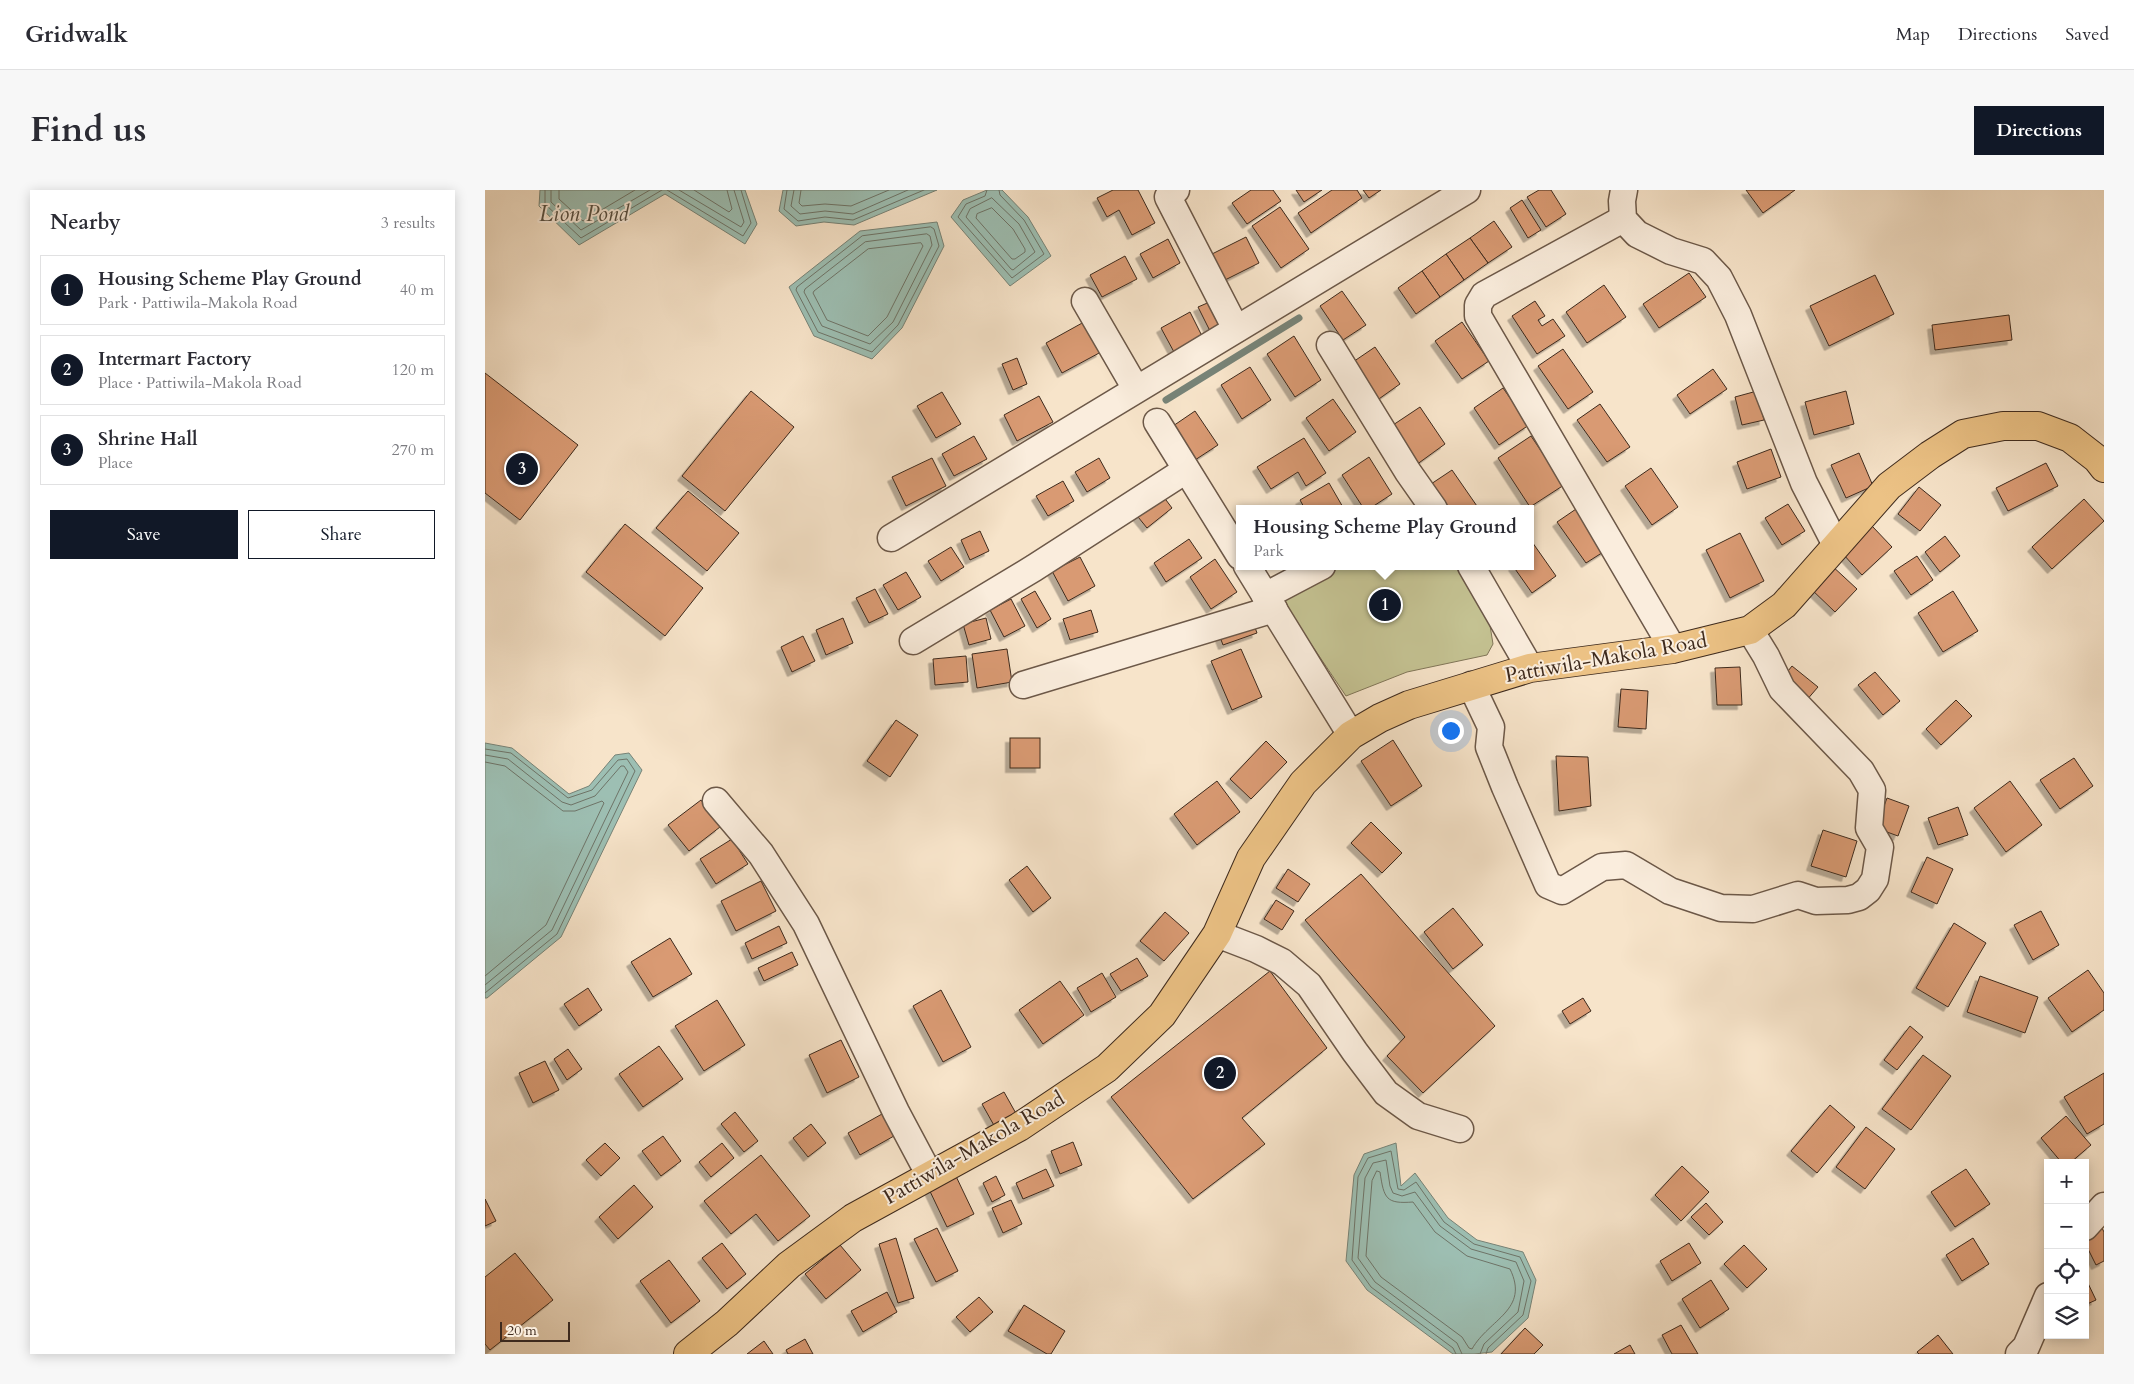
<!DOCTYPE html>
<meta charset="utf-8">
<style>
body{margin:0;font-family:Cardo,serif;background:#f7f7f7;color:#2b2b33}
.controls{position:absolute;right:15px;bottom:15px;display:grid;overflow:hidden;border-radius:0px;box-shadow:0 2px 12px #0003}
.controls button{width:45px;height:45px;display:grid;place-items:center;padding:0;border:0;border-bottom:1px solid #e1e1e2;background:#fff;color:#2b2b33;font:25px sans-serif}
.scale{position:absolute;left:15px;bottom:12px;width:70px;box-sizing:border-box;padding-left:5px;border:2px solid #3e2a1d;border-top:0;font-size:14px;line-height:18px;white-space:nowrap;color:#3e2a1d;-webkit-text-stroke:4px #faeddd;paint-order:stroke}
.you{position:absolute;left:965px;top:540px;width:18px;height:18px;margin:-12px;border:4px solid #fff;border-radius:50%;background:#1a73e8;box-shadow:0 0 0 8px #1a73e833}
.badge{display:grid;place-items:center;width:32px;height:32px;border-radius:50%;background:#111827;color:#fff;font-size:16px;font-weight:700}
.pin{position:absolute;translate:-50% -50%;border:2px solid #fff;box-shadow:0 1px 5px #0006}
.popup{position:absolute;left:751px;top:315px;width:298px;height:65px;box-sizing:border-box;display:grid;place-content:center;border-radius:0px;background:#fff;filter:drop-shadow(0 1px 4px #0005);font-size:16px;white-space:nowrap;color:#7c7c81}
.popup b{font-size:19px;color:#2b2b33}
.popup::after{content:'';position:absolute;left:50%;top:100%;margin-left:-10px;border:10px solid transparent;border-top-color:#fff}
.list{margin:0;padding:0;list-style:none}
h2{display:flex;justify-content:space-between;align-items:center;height:65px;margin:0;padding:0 20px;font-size:21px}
h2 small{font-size:16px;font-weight:400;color:#7c7c81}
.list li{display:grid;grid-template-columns:32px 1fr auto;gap:15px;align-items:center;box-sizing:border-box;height:70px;margin:0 10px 10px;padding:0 10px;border:1px solid #e1e1e2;border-radius:0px}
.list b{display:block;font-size:19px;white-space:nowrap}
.list p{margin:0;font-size:16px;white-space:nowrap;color:#7c7c81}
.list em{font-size:16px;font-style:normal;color:#7c7c81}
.actions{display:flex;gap:10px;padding:15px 20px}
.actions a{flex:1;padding:11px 0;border:1px solid #111827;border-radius:0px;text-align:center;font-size:18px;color:#111827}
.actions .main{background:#111827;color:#fff}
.icon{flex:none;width:28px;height:28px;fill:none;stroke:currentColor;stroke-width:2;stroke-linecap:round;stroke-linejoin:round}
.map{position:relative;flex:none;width:1619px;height:1164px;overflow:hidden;border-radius:0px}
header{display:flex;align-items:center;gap:30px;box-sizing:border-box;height:70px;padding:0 25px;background:#fff;border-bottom:1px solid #e1e1e2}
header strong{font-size:24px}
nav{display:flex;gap:28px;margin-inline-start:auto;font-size:18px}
.intro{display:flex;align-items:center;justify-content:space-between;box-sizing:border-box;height:120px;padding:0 30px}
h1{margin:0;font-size:35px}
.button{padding:12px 22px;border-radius:0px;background:#111827;color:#fff;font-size:18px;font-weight:700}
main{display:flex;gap:30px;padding:0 30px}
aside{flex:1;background:#fff;border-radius:0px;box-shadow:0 2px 12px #0003}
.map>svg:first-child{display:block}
.green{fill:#c4c292;stroke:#817658}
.water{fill:#9dbfb3;stroke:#778377}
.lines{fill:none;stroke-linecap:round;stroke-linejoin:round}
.shore{stroke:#6e7468;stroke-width:1}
.stream{stroke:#778377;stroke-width:7}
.building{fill:#d99a73;stroke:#3e2a1d;filter:url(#shadow)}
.minor-casing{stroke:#6c5848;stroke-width:29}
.primary-casing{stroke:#3e2a1d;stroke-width:30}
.minor{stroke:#faeddd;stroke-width:26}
.primary{stroke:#ecc285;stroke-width:28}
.labels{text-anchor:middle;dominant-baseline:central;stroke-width:4;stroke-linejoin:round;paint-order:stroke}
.street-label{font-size:21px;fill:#3e2a1d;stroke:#faeddd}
.water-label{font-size:22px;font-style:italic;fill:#564f42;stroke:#faeddd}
</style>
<header>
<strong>Gridwalk</strong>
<nav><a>Map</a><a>Directions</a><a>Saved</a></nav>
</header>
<div class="intro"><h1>Find us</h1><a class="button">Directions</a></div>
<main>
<aside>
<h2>Nearby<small>3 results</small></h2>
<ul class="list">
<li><span class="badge">1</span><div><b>Housing Scheme Play Ground</b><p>Park · Pattiwila-Makola Road</p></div><em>40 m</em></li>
<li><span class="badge">2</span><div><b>Intermart Factory</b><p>Place · Pattiwila-Makola Road</p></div><em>120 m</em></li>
<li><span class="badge">3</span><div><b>Shrine Hall</b><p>Place</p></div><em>270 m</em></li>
</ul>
<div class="actions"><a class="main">Save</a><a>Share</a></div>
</aside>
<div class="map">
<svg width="1619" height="1164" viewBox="0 0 1619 1164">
<defs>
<filter id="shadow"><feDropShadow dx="-4.5" dy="4.5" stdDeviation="0" flood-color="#0004"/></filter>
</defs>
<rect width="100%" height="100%" fill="#f7e4ca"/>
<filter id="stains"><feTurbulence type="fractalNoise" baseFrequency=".004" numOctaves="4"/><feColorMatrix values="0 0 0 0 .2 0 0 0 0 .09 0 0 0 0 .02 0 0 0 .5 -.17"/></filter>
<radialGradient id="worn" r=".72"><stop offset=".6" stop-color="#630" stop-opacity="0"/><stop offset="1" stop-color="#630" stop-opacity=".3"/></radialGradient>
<path class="green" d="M854,376h126l23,47 5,31 -6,11 -80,17 -61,24 -66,-98z"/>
<g class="water">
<path d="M55,0h205l12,34 -12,20 -80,-50 -86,51 -40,-39z"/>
<path d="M298,0h154l-83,35 -30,-3 -28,4 -17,-15z"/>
<path d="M502,0h15l26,27 23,39 -41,30 -59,-69 12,-17z"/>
<path d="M452,32l7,24 -42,82 -30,31 -58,-23 -25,-49 71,-56z"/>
<path d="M0,553l27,5 57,46 20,-8 26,-31 14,-2 13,17 -81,167 -74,61h-2z"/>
<path d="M911,953l5,43 14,-13 33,45 29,22 46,12 13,28 -8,38 -36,34 -18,2h-21l-86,-64 -21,-29 8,-86 10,-21z"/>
</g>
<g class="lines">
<g class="shore">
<path d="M60,0v14l36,34 81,-48"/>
<path d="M66,0v12l30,28 69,-40"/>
<path d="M74,0v9l24,22 52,-31"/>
<path d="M182,0l76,46 8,-13 -10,-33"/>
<path d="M194,0l62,37 3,-5 -10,-32"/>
<path d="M209,0l35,22 3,-3 -5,-19"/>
<path d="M302,0l-3,19 14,12 27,-4 28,3 71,-30"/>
<path d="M309,0l-3,16 9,8 25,-3 28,3 55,-24"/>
<path d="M316,0l-2,13 3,3 23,-2 26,2 38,-16"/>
<path d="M502,0l-2,6 -19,8 -8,13 54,61 32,-24 -20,-34 -24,-25 -1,-5"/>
<path d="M507,8l27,26 16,28 -22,18 -2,-1 -45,-52 4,-8z"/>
<path d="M507,18l21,21 12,20v3l-10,7h-3l-36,-41 1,-4z"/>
<path d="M446,37l3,2 5,17 -41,79 -26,27 -54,-20 -22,-42 1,-3 65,-51z"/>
<path d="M442,44l3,2 2,9 -39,77 -23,22 -48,-18 -18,-34 1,-3 60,-47z"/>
<path d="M436,53l2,3 -36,71 -19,19 -41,-16 -14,-27 1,-2 54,-42z"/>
<path d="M0,559l26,4 57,45 24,-8 26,-30 9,-1 8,12 -78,163 -72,59"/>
<path d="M0,565l23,4 54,43 9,3 24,-9 26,-30h3l4,6 -76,158 -67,55"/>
<path d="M0,572l20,4 58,45h12l27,-10 2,2 -58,122 -61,51"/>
<path d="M892,981l3,1c4,27 6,32 33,30l22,30 32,24 43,13c20,41 -21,50 -38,80l-3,-1 -7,-11 -81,-60 -15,-21 6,-75z"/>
<path d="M971,1164l-3,-6 -82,-61 -19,-27 6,-83 10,-19 23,-7 7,38 6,1 12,-8 28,40 30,22 46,13 11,24 -8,34 -35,33 -2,6"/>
<path d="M977,1164l-5,-11 -82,-61 -17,-24 7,-80 8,-15 13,-3 4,26 3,7 9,3 13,-4 25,34 31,23 45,13 8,19 -6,31 -34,32 -4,10"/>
</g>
<path class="stream" d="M681,210l133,-82"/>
</g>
<g class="building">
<path d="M628,0h25l17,33 -23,12 -13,-25 -12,7 -10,-19z"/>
<path d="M766,0h22l8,11 -34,23 -15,-21z"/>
<path d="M811,0h26l-18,12z"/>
<path d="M847,0h25l5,8 -51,35 -13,-20z"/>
<path d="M878,0h18l-12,8z"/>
<path d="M1054,0h12l15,24 -20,13 -19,-30z"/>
<path d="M1261,0h49l-32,23z"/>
<path d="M1037,10l19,30 -13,8 -18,-30z"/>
<path d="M795,17l29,42 -28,19 -29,-42z"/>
<path d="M1009,31l18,26 -24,16 -18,-25z"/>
<path d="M761,47l13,26 -34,17 -13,-26z"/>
<path d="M985,48l18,25 -24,17 -18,-26z"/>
<path d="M683,49l12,24 -27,15 -13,-24z"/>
<path d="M961,64l18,26 -24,17 -18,-26z"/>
<path d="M640,66l12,23 -35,18 -12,-22z"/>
<path d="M937,81l18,26 -24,17 -18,-26z"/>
<path d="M1204,83l17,24 -47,31 -16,-24z"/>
<path d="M1390,85l19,39 -65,32 -19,-40z"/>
<path d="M1119,95l22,32 -39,26 -21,-31z"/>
<path d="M857,101l24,34 -23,15 -23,-34z"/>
<path d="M727,111l12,26 -13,6 -13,-26z"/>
<path d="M1050,111l10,15 -7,4 4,6 11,-7 12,17 -28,18 -25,-38z"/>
<path d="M705,122l13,26 -29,14 -13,-24z"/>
<path d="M1524,125l3,25 -77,10 -3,-25z"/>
<path d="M599,132l17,30 -39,21 -16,-30z"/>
<path d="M977,132l27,39 -27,18 -27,-38z"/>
<path d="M809,146l27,44 -26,17 -28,-43z"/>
<path d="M890,157l25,37 -24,17 -26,-37z"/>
<path d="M1078,159l30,43 -25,17 -30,-43z"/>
<path d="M532,168l10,26 -14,6 -11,-26z"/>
<path d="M765,177l21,33 -29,19 -21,-34z"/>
<path d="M1228,179l14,20 -37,25 -13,-19z"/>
<path d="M0,183l93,72 -58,75 -35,-27z"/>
<path d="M1018,198l26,37 -30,20 -25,-37z"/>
<path d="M266,201l43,36 -69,84 -43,-35z"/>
<path d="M1272,201l7,29 -22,5 -7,-28z"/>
<path d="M1361,201l8,33 -40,11 -9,-33z"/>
<path d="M457,202l19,32 -25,14 -19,-32z"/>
<path d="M554,206l14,26 -36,19 -13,-26z"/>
<path d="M848,209l23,33 -27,19 -23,-33z"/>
<path d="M1115,214l30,43 -23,15 -30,-42z"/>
<path d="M935,217l25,37 -29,21 -26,-38z"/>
<path d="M710,221l23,34 -23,15 -22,-34z"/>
<path d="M489,246l13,23 -33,17 -12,-22z"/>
<path d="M1046,246l33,49 -34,22 -32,-49z"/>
<path d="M819,248l22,35 -20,13 -8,-14 -27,17 -14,-22z"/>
<path d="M1286,259l10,28 -34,12 -10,-27z"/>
<path d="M1374,263l14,33 -27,12 -15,-33z"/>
<path d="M884,267l23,37 -23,15h-5l-22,-34z"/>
<path d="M447,268l14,28 -40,20 -14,-29z"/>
<path d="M614,268l11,20 -23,14 -12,-20z"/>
<path d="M1561,273l12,23 -50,25 -12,-23z"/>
<path d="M1166,278l27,39 -26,18 -27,-39z"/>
<path d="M967,280l27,39h-35l-16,-23z"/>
<path d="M578,291l11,20 -26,15 -12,-20z"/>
<path d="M844,293l15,26h-39l-5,-9z"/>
<path d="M1434,297l22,18 -21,26 -22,-17z"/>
<path d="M203,301l51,42 -32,38 -51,-43z"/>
<path d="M675,302l12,16 -25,20 -13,-16z"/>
<path d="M1599,309l20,22 -52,48 -20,-22z"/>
<path d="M1303,314l17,27 -23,14 -17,-27z"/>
<path d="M1094,317l29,42 -22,14 -29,-41z"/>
<path d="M140,334l78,64 -38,48 -79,-64z"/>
<path d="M1387,336l20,21 -30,28 -19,-21z"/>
<path d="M495,341l9,20 -19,9 -9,-20z"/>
<path d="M1255,343l24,48 -34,17 -24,-48z"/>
<path d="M1460,346l15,20 -20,16 -15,-20z"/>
<path d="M704,349l13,19 -36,24 -12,-19z"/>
<path d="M1045,349l26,37 -24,17 -19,-27h17z"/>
<path d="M466,357l13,20 -23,14 -13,-20z"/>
<path d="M1432,366l16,24 -22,15 -17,-24z"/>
<path d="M595,367l15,29 -27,15 -16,-30z"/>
<path d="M730,369l22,33 -26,17 -21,-32z"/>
<path d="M1345,374l27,25 -22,23 -26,-25z"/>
<path d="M421,382l15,25 -23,13 -15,-25z"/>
<path d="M390,399l13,25 -19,9 -13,-25z"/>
<path d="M550,401l16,28 -14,9 -16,-29z"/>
<path d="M1468,401l25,40 -35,21 -25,-39z"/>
<path d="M526,409l14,27 -21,11 -14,-27z"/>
<path d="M606,420l7,22 -28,8 -7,-21z"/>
<path d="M358,428l10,25 -27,12 -10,-25z"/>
<path d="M501,428l5,21 -22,6 -6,-21z"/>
<path d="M769,435l3,8 -34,12 -3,-8z"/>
<path d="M318,446l12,25 -23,11 -11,-25z"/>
<path d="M522,459l5,33 -35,6 -5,-34z"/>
<path d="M756,459l21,48 -30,13 -21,-49z"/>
<path d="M481,466l2,26 -33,3 -2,-26z"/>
<path d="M1307,476l26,21 -13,15 -25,-21z"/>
<path d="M1255,477l2,38h-25l-2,-37z"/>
<path d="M1390,482l25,29 -17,14 -25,-30z"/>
<path d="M1136,499l27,2 -2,38 -28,-2z"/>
<path d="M1471,510l16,16 -31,29 -15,-16z"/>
<path d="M411,530l22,15 -28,42 -23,-16z"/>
<rect x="525" y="548" width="30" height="30"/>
<path d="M908,550l29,46 -31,20 -30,-45z"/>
<path d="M781,551l21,21 -36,37 -21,-20z"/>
<path d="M1071,566l32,1 3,49 -32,5z"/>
<path d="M1589,568l19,28 -33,23 -20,-29z"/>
<path d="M732,591l23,31 -43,33 -23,-31z"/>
<path d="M1525,591l32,44 -36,27 -32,-44z"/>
<path d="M1402,608l22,8 -11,30 -22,-8z"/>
<path d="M216,610l19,27 -31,24 -21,-26z"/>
<path d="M1473,617l10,28 -30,10 -10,-27z"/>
<path d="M886,632l31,31 -20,20 -31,-30z"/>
<path d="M1338,640l34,11 -11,36 -35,-11z"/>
<path d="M247,649l16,25 -32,20 -16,-25z"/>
<path d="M1442,667l26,12 -16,35 -26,-12z"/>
<path d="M542,676l24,32 -18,14 -24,-32z"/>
<path d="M803,679l22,15 -12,18 -22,-14z"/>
<path d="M876,684l134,152 -72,67 -36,-37 18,-19 -100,-117z"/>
<path d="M276,691l15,30 -40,20 -15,-30z"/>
<path d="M791,710l18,11 -12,19 -18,-11z"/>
<path d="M968,718l30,37 -30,24 -29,-37z"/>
<path d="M1556,721l18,34 -26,15 -19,-35z"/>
<path d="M680,722l24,21 -25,28 -24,-20z"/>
<path d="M1469,733l32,20 -38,64 -32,-19z"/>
<path d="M294,736l8,17 -35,16 -7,-16z"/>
<path d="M185,748l22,36 -39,23 -22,-35z"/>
<path d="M307,762l6,13 -34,16 -6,-13z"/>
<path d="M652,768l11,18 -27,15 -11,-17z"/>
<path d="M1603,780l16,23v17l-32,22 -24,-34z"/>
<path d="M785,781l57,77 -85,70 23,26 -72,55 -82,-102z"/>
<path d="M617,783l14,24 -25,15 -14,-24z"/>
<path d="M1495,786l58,21 -13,36 -58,-21z"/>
<path d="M575,791l24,34 -41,29 -24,-34z"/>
<path d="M103,798l14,22 -23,16 -15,-22z"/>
<path d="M456,800l30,57 -28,15 -30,-56z"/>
<path d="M1098,808l8,13 -21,13 -8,-13z"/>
<path d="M232,810l28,45 -41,26 -29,-45z"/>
<path d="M1425,836l13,11 -26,33 -13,-10z"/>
<path d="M356,850l18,37 -32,16 -18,-38z"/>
<path d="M174,856l24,33 -40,28 -24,-33z"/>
<path d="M83,859l14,20 -15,11 -13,-21z"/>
<path d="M1438,865l28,21 -40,54 -29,-21z"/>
<path d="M60,871l14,29 -26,13 -14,-30z"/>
<path d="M1619,883v51l-17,10 -23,-37z"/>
<path d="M519,902l14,25 -22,12 -14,-25z"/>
<path d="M1345,915l25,22 -38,46 -26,-22z"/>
<path d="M250,922l23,29 -14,11 -23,-28z"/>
<path d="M397,924l12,22 -34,19 -12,-22z"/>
<path d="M1581,926l25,29 -21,18h-8l-21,-25z"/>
<path d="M326,934l15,19 -18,14 -15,-19z"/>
<path d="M1381,937l29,22 -30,40 -29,-22z"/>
<path d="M178,946l18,25 -20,15 -19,-25z"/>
<path d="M588,952l9,23 -22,9 -9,-23z"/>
<path d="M120,953l15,15 -19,18 -15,-16z"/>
<path d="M237,953l12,15 -23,19 -12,-15z"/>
<path d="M276,965l49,61 -32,25 -22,-27 -25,20 -27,-33z"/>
<path d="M1197,976l27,26 -28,29 -26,-26z"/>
<path d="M561,979l8,17 -31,13 -7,-16z"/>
<path d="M1481,979l24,35 -35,23 -24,-35z"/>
<path d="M468,980l21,44 -27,13 -21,-44z"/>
<path d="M511,986l9,19 -13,7 -9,-19z"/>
<path d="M149,995l19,22 -35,32 -19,-22z"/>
<path d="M0,1009l11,22 -11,5z"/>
<path d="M526,1010l11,24 -19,9 -11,-25z"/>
<path d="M1221,1013l17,19 -14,13 -18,-18z"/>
<path d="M1616,1036l3,6v29l-8,4 -11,-22v-9z"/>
<path d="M452,1038l21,43 -22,11 -22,-43z"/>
<path d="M411,1048l18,60 -16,5 -19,-59z"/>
<path d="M1488,1048l16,26 -27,17 -16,-26z"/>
<path d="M237,1053l24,31 -19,15 -25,-31z"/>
<path d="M1204,1053l12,20 -29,18 -12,-20z"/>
<path d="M355,1055l21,25 -35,29 -21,-25z"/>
<path d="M1259,1055l23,24 -20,19 -23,-24z"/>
<path d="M30,1063l38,47 -63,50 -5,-6v-67z"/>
<path d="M184,1070l31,41 -29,22 -31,-42z"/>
<path d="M1600,1087l11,23 -11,5z"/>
<path d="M1226,1090l18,29 -29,19 -18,-29z"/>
<path d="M402,1102l10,20 -34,20 -12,-21z"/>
<path d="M494,1107l14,15 -23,20 -14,-15z"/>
<path d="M539,1115l41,26 -14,23h-4l-39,-23z"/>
<path d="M1196,1135l17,29h-26l-10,-19z"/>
<path d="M1040,1138l18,17 -9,9h-33z"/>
<path d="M1453,1145l15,19h-34l-2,-2z"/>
<path d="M320,1149l8,15h-25l-2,-4z"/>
<path d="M279,1151l9,13h-26z"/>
<path d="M1145,1155l5,9h-21z"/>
</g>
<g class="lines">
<defs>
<g id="minor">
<path d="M691,0l-8,7 68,132"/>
<path d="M1139,0l-2,11 1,18 14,15 34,17 32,10 16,17 19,37 66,168 32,62"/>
<path d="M1138,29l-139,76 -6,10v11l195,333"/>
<path d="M600,111l51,88"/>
<path d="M845,155l78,127 26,37"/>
<path d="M672,232l83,134"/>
<path d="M406,348l576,-348"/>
<path d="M762,376l104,169"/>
<path d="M986,376l59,102"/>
<path d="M780,406l57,-30"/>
<path d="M428,451l121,-73 152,-98"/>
<path d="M538,495l251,-76"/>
<path d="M986,495l20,42 -2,20 16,40 43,98 14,6 40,-24 24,-2 44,26 51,17 32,1 45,-14 18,6 32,-1 11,-3 9,-7 7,-11 5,-32 -11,-19 3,-38 -11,-19 -79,-82 -16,-33 -16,-26"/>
<path d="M231,611l45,53 45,70 90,188 33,62"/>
<path d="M732,744l39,15 26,13 27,23 46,67 31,41 32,23 42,13"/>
<path d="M1600,1037l19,-21"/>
<path d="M1534,1164l7,-7 22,-51"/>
</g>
<path id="primary" d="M203,1164l39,-31 62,-58 64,-47 166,-91 88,-59 55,-53 55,-81 34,-76 52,-75 48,-48 29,-17 29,-13 121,-37 143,-19 77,-19 34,-25 105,-119 41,-31 33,-21 40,-8h35l32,12 27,21 7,9"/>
</defs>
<use href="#minor" class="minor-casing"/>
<use href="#primary" class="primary-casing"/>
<use href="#minor" class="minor"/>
<use href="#primary" class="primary"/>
</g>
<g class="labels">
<g class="street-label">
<text transform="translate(1121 468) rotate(-10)">Pattiwila-Makola Road</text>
<text transform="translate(489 958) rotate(-30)">Pattiwila-Makola Road</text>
</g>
<g class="water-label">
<text x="99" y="24">Lion Pond</text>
</g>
</g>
<rect width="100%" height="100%" filter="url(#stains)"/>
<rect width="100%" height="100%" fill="url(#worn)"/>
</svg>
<div class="controls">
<button>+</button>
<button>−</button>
<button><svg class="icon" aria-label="locate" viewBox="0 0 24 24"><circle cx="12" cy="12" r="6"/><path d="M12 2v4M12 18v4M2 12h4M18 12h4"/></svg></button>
<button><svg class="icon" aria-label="layers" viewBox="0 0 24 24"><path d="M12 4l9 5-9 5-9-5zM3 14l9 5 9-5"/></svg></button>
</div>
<div class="scale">20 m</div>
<div class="you"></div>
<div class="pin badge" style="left:900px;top:415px">1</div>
<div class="popup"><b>Housing Scheme Play Ground</b>Park</div>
<div class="pin badge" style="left:735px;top:883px">2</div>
<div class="pin badge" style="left:37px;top:279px">3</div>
</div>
</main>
